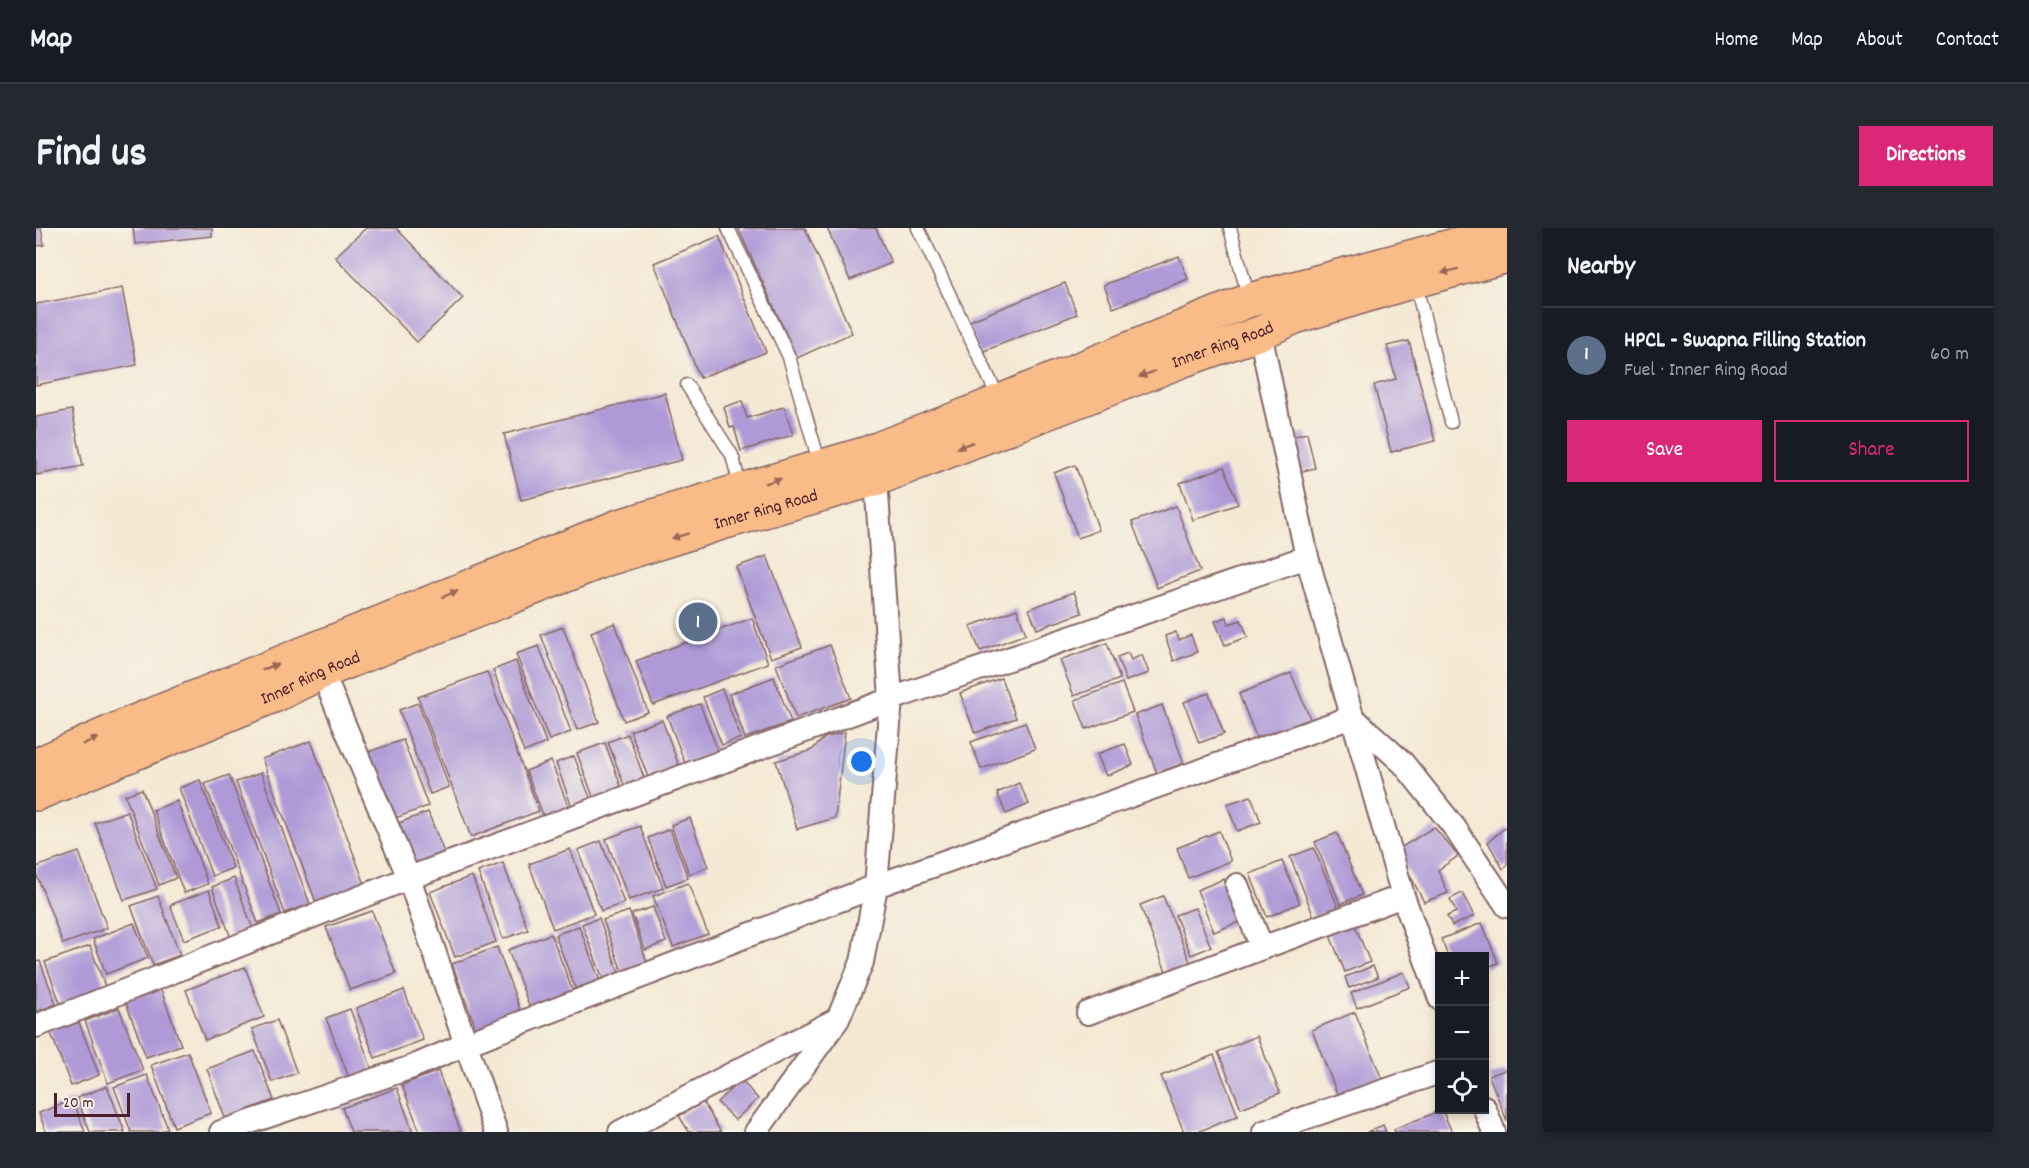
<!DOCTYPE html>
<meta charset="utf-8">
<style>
body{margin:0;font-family:Dekko,sans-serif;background:#242831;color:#f1f3f6}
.controls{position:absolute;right:18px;bottom:18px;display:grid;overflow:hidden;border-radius:0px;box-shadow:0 3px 9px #0003}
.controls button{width:54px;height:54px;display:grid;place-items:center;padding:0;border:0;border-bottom:2px solid #363941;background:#171b24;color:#f1f3f6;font:30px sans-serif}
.scale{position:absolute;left:18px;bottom:15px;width:76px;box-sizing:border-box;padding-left:6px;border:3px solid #4a1f2b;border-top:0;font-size:16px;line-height:21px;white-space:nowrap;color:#4a1f2b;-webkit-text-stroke:4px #f7f3e8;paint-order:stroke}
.you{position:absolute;left:826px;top:534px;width:21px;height:21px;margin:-15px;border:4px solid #fff;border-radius:50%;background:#1a73e8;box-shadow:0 0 0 9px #1a73e833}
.badge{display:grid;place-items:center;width:39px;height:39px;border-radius:50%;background:#db2777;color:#fff;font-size:20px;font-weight:700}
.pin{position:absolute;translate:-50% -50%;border:3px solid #fff;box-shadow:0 2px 6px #0006}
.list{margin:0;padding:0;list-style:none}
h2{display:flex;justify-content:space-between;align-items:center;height:78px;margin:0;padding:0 24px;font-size:26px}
h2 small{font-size:20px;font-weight:400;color:#9ea1a6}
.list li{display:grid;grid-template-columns:39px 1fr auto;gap:18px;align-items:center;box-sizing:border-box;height:96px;padding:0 24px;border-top:2px solid #363941}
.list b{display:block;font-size:22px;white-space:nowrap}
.list p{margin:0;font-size:20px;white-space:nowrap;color:#9ea1a6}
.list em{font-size:20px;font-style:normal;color:#9ea1a6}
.actions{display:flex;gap:12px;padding:18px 24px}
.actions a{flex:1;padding:14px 0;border:2px solid #db2777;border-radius:0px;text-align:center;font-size:21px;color:#db2777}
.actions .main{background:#db2777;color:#fff}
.icon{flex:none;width:33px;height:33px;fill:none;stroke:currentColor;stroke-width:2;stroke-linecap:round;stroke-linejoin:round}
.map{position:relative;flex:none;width:1471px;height:904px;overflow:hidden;border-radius:0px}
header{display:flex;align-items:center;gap:36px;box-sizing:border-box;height:84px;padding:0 30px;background:#171b24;border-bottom:2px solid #363941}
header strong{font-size:28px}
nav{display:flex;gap:33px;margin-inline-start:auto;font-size:21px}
.intro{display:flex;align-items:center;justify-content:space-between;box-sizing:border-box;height:144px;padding:0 36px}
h1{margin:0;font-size:42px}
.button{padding:15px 27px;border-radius:0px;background:#db2777;color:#fff;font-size:21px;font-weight:700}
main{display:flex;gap:36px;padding:0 36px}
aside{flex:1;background:#171b24;border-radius:0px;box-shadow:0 3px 9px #0003}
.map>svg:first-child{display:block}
.building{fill:#af9ad7}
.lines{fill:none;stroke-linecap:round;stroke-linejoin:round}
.service-casing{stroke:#866666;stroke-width:15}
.minor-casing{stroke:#866666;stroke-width:26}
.primary-casing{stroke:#866666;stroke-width:36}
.service{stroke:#fff;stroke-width:12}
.minor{stroke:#fff;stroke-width:22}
.primary{stroke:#f9bc89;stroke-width:33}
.oneway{fill:#965}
.labels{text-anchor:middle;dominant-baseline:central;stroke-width:5;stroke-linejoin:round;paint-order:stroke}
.street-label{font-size:18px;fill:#4a1f2b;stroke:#f7f3e8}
</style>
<header>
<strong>Map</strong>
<nav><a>Home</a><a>Map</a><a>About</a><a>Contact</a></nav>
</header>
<div class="intro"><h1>Find us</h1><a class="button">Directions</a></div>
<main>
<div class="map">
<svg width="1471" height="904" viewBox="0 0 1471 904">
<rect width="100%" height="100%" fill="#f7f3e8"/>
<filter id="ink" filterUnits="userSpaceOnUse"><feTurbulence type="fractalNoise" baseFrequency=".0167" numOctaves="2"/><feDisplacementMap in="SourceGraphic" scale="12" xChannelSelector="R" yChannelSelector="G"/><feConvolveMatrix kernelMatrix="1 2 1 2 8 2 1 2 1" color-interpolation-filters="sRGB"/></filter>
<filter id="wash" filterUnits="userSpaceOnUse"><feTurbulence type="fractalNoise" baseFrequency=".008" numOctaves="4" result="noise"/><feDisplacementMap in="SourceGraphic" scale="24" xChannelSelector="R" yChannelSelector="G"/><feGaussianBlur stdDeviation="1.35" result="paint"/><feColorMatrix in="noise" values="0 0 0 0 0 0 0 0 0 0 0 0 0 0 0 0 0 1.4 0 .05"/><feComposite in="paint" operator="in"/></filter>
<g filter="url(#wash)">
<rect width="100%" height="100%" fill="#f4e9d4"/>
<g id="blocks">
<g class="building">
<path d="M0,0h5l3,17 -8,1z"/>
<path d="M97,0h79v8l-77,8z"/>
<path d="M330,0h30l67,70 -46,44 -82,-85z"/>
<path d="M702,0h67l47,105 -55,25z"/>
<path d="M791,0h49l15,35 -41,17z"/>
<path d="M683,8l47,116 -66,26 -46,-115z"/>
<path d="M1143,28l9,23 -75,29 -9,-23z"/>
<path d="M1029,55l12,31 -98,39 -12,-31z"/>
<path d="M86,60l15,77 -101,20v-81z"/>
<path d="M1373,113l26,100 -44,11 -17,-67 22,-6 -9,-33z"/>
<path d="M629,165l17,67 -161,40 -17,-66z"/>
<path d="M706,173l5,17 37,-11 9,28 -52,16 -7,-24 -4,1 -6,-21z"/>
<path d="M36,182l11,56 -47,9v-58z"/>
<path d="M1271,205l8,35 -21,5 -8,-35z"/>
<path d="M1039,237l24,65 -21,8 -24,-65z"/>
<path d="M1188,239l14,37 -45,16 -13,-37z"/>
<path d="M1140,278l24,65 -43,17 -25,-66z"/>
<path d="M731,328l35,91 -31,11 -35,-91z"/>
<path d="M1038,364l8,21 -45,16 -8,-20z"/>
<path d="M981,381l9,25 -46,17 -10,-25z"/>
<path d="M1191,389l2,7 12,-4 7,17 -23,8 -10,-24z"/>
<path d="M716,390l16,45 -115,42 -17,-44z"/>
<path d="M579,395l33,89 -24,9 -33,-89z"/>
<path d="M527,399l36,95 -22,8 -36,-95z"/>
<path d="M1140,404l3,8 12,-5 6,17 -23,9 -9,-25z"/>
<path d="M1071,415l13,36 -46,17 -14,-36z"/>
<path d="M794,417l21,53 -55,20 -20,-53z"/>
<path d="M503,418l32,86 -22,8 -33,-86z"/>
<path d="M1092,425l3,7 11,-5 7,18 -23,8 -9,-24z"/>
<path d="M480,433l30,82 -22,9 -31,-82z"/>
<path d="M451,444l52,139 -68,26 -53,-140z"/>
<path d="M1255,445l21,50 -53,21 -20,-50z"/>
<path d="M738,449l17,45 -46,16 -16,-44z"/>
<path d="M965,450l15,40 -41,15 -15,-40z"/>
<path d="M1086,455l11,29 -47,17 -11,-29z"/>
<path d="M686,461l19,49 -19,7 -19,-48z"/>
<path d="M1173,465l15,41 -25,9 -15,-41z"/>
<path d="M382,475l31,84 -19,7 -31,-84z"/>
<path d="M664,476l18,47 -33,12 -18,-47z"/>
<path d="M1126,477l22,58 -27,10 -22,-58z"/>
<path d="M626,492l17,46 -31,11 -18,-46z"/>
<path d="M989,494l10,27 -54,20 -10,-27z"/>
<path d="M809,504l-10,86 -38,11 -21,-68 36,-11 12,-12z"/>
<path d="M592,506l19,52 -20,7 -19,-51z"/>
<path d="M367,512l25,66 -38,14 -25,-67z"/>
<path d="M275,513l55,146 -49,18 -55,-146z"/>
<path d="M569,515l19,51 -28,11 -19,-52z"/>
<path d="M1089,516l8,21 -27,11 -9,-22z"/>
<path d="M538,528l18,47 -19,7 -17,-47z"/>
<path d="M515,533l19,50 -25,9 -19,-49z"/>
<path d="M225,545l49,131 -25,9 -49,-131z"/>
<path d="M193,547l52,139 -23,9 -53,-139z"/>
<path d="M164,552l33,88 -21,8 -33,-88z"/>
<path d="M983,555l10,21 -23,10 -9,-21z"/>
<path d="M106,561l34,89 -17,7 -34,-90z"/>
<path d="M1215,568l10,26 -24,9 -10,-27z"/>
<path d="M141,573l31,83 -24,9 -31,-83z"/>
<path d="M91,583l30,78 -33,11 -29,-77z"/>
<path d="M392,584l17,43 -30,11 -16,-43z"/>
<path d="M654,590l18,49 -19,7 -18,-49z"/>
<path d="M604,598l23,62 -34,12 -23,-61z"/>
<path d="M1471,598v40l-4,3 -15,-27z"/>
<path d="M1398,599l24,29 -20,14 10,23 -24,9 -27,-52z"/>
<path d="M634,601l18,49 -22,8 -18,-48z"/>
<path d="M1183,603l12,30 -43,17 -11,-30z"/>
<path d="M1301,605l25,62 -22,9 -25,-62z"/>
<path d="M565,613l23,62 -23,8 -23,-61z"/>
<path d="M1278,620l24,59 -24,10 -24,-60z"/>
<path d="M534,621l24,65 -41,15 -24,-65z"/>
<path d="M43,624l28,76 -44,16 -27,-71v-6z"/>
<path d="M1246,633l18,42 -33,14 -17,-43z"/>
<path d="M467,635l25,67 -25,9 -25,-67z"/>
<path d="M436,648l24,66 -41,15 -25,-65z"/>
<path d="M198,650l19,51 -22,9 -19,-51z"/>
<path d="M1188,651l17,42 -27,11 -17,-42z"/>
<path d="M652,655l20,51 -35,13 -20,-51z"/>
<path d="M173,662l13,36 -38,14 -14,-35z"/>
<path d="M1426,665l12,23 -22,10 -5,-10 9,-4 -6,-13z"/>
<path d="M122,668l22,59 -27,10 -22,-59z"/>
<path d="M1127,668l28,68 -24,10 -27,-69z"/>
<path d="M617,679l13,35 -21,8 -13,-36z"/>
<path d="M1159,680l16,39 -20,8 -16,-40z"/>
<path d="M336,683l24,63 -46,16 -24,-63z"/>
<path d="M593,683l19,54 -25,9 -20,-54z"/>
<path d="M563,690l20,55 -16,6 -21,-55z"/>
<path d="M98,695l14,35 -42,16 -13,-35z"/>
<path d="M1318,695l16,39 -25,10 -16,-39z"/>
<path d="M1446,695l16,40 -14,5v-12h-36l-7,-17z"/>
<path d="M543,698l21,55 -24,9 -21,-55z"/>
<path d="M515,706l24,63 -43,16 -24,-63z"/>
<path d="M54,718l16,43 -45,16 -16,-43z"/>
<path d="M461,719l25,68 -45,16 -25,-67z"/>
<path d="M4,733l16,43 -20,8v-50z"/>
<path d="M1337,738l5,11 -29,11 -4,-11z"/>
<path d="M209,739l19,50 -59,23 -19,-50z"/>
<path d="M1368,744l6,15 -53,21 -6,-15z"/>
<path d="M124,759l21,58 -35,12 -21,-57z"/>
<path d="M368,762l19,50 -48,18 -19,-50z"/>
<path d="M83,780l24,62 -35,13 -23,-62z"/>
<path d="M314,781l24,66 -23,8 -25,-65z"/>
<path d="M1319,784l27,67 -44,17 -26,-66z"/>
<path d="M41,789l22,58 -28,11 -22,-58z"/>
<path d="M241,792l20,53 -25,9 -20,-53z"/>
<path d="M1221,808l23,57 -39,15 -23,-56z"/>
<path d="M219,823l19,49 -49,18 -18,-49z"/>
<path d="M152,824l23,61 -37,14 -23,-62z"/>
<path d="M1178,827l24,61 -41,16h-13l-23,-56z"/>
<path d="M1471,841v52l-18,-45z"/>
<path d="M402,843l23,61h-41l-18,-47z"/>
<path d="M111,847l21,54 -8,3h-29l-17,-45z"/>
<path d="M705,852l17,19 -23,21 -18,-18z"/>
<path d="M71,858l18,46h-35l-13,-34z"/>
<path d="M361,860l16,44h-62l-9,-24z"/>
<path d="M37,872l12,32h-39l-7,-19z"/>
<path d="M667,874l18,30h-32l-10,-16z"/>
<path d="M1406,882l10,22h-57l-1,-3z"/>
<path d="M1347,897l3,7h-19z"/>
</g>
</g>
</g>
<g filter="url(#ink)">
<use href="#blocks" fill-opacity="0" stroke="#866666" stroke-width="1.5"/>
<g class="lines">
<defs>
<g id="service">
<path d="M692,0l61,129 31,108"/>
<path d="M882,0l82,173"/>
<path d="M1194,0l19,71"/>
<path d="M1379,54l36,140"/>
<path d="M651,157l45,70 9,34"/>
</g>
<g id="minor">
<path d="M1224,105l47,224 96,339 37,103"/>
<path d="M286,444l87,206 87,254"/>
<path d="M1201,657l25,63 141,-52"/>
<path d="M1052,785l174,-65"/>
<path d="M0,798l373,-148 482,-179 416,-142"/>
<path d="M1448,879l10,25"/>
<path d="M185,904l191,-65 54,-23 410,-158 476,-169 51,46 51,64 53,79"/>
<path d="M584,904l214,-111"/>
<path d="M720,904l82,-113 24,-57 14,-76 15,-187 -15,-220 -4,-13"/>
<path d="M1228,904l176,-60"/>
</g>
<g id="primary">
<path d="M0,537l93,-41 490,-198 248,-73 96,-37 287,-116 257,-69"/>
<path id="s1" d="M0,566l242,-100 44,-22 285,-113 108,-34 161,-46 305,-118 79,-28 35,-16 119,-36 93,-25"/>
</g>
</defs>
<use href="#service" class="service-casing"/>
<use href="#minor" class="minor-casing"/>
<use href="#primary" class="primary-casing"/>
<use href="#service" class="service"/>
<use href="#minor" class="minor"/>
<use href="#primary" class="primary"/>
</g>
<defs><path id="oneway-solid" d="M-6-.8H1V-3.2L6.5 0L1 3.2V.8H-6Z" transform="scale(1.5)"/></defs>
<g class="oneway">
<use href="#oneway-solid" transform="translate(1414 43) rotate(165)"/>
<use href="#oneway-solid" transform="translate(1111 146) rotate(159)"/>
<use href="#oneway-solid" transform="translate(929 217) rotate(159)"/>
<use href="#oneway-solid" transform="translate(737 253) rotate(-17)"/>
<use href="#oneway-solid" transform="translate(644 308) rotate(163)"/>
<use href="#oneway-solid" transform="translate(414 366) rotate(-22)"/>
<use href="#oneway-solid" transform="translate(234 439) rotate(-22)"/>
<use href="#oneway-solid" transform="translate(54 513) rotate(-24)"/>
</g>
</g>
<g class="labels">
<g class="street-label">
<text stroke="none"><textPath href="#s1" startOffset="1270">Inner Ring Road</textPath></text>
<text stroke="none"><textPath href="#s1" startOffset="784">Inner Ring Road</textPath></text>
<text stroke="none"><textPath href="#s1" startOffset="298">Inner Ring Road</textPath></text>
</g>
</g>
</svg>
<div class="controls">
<button>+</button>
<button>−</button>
<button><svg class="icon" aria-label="locate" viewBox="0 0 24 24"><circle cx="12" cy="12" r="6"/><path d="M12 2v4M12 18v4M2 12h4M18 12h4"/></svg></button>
</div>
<div class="scale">20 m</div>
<div class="you"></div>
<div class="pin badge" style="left:662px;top:394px;background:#5c6f8a">1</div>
</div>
<aside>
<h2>Nearby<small></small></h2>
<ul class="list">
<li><span class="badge" style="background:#5c6f8a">1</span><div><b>HPCL - Swapna Filling Station</b><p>Fuel · Inner Ring Road</p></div><em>60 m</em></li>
</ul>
<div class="actions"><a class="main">Save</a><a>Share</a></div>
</aside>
</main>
